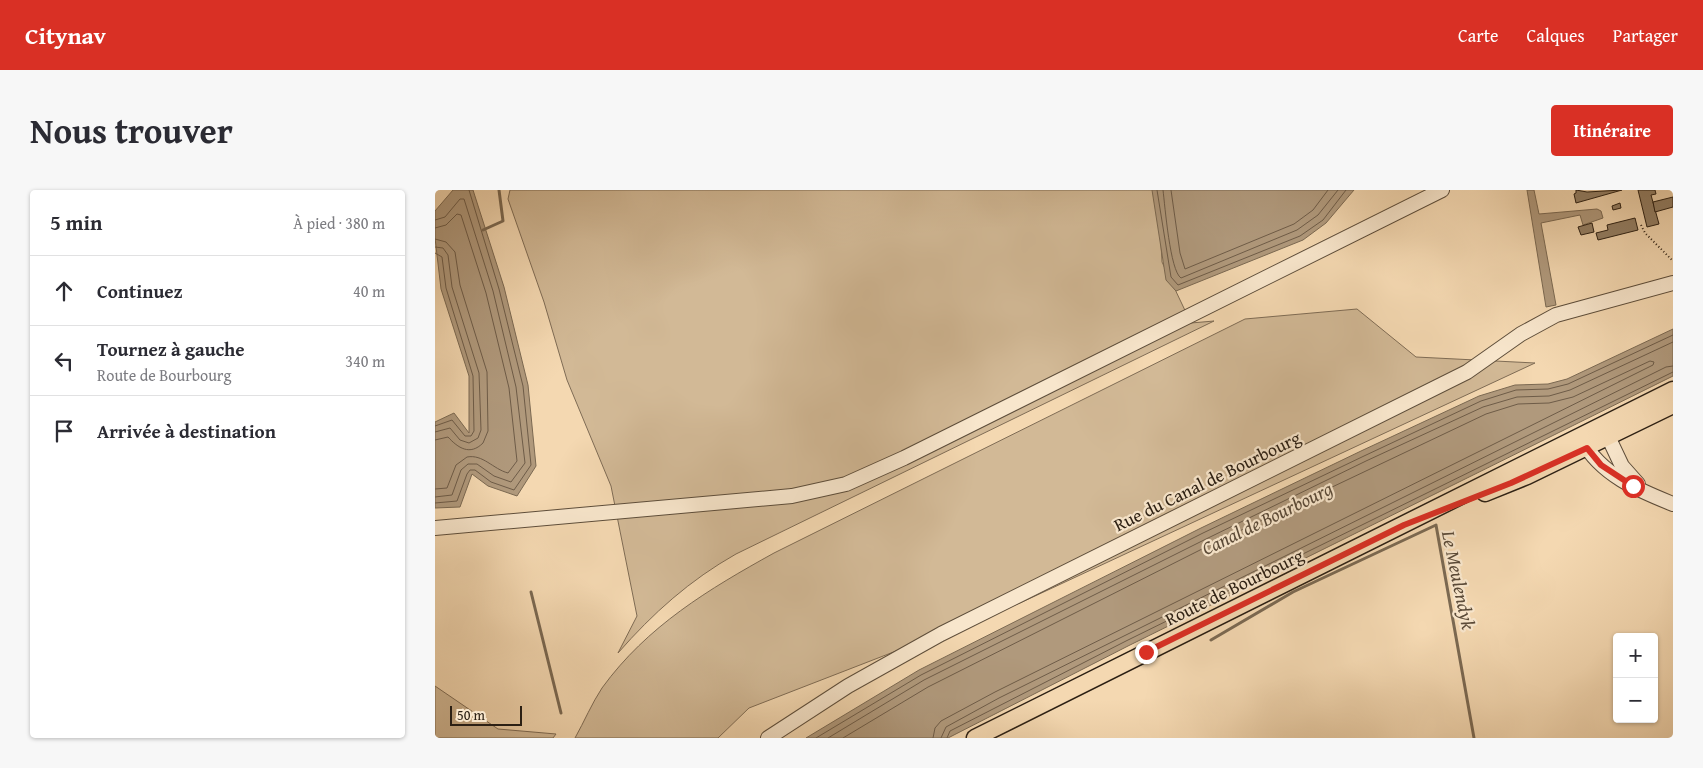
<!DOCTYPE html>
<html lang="fr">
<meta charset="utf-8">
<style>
body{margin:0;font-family:"Gentium Book Plus",serif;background:#f7f7f7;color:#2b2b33}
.controls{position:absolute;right:15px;bottom:15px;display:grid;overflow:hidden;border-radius:5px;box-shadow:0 1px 4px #0004}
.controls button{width:45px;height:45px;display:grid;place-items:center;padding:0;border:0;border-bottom:1px solid #e1e1e2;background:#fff;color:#2b2b33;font:25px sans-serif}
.scale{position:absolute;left:15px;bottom:12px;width:72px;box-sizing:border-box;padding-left:5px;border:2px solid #2c2014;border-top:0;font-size:14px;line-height:18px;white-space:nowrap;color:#2c2014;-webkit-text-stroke:4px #f8e6cc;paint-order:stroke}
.stop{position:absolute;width:15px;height:15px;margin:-11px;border:4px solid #d93025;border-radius:50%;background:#fff}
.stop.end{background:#d93025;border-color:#fff;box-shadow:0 1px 5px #0008}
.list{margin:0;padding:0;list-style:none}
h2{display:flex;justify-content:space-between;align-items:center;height:65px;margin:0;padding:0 20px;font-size:21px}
h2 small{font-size:16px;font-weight:400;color:#7c7c81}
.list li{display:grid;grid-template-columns:32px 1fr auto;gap:15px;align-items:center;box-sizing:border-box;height:70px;padding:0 20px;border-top:1px solid #e1e1e2}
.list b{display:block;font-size:19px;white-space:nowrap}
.list p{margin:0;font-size:16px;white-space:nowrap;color:#7c7c81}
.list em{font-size:16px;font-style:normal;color:#7c7c81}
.icon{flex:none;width:28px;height:28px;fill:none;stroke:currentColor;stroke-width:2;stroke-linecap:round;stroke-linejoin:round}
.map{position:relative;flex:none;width:1238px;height:548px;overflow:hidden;border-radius:5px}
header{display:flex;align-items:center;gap:30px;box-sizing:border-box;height:70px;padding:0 25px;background:#d93025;color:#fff}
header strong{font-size:24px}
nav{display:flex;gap:28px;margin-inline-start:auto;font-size:18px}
.intro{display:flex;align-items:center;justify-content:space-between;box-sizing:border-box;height:120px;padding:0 30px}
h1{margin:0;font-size:35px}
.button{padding:12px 22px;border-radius:5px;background:#d93025;color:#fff;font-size:18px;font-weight:700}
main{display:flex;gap:30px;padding:0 30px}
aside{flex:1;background:#fff;border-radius:5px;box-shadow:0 1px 4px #0004}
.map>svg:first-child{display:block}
.green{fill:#d2b996;stroke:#7f6c55}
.water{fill:#b0997c;stroke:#7b6952}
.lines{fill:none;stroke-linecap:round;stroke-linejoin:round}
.shore{stroke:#6e5c48;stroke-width:1}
.stream{stroke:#7b6952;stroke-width:3}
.building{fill:#948066;stroke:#2c2014}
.minor-casing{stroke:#5e4e3b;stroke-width:16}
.major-casing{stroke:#2c2014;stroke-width:19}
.path{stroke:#2c2014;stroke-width:2;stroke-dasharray:1 2.5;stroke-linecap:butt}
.minor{stroke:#f8e6cc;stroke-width:14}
.major{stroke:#f4d8b1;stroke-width:16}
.route{stroke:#d93025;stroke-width:6}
.labels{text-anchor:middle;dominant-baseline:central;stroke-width:4.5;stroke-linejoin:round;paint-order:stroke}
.street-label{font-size:18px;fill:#2c2014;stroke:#f8e6cc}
.water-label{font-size:19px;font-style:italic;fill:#5a4a38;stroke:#f8e6cc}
</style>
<header>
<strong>Citynav</strong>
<nav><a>Carte</a><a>Calques</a><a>Partager</a></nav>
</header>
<div class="intro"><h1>Nous trouver</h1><a class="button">Itinéraire</a></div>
<main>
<aside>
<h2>5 min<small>À pied · 380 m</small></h2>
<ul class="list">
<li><svg class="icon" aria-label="ahead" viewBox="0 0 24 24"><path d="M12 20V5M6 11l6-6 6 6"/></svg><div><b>Continuez</b></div><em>40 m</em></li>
<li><svg class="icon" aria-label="left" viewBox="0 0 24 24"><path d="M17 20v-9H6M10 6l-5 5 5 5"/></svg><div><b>Tournez à gauche</b><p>Route de Bourbourg</p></div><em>340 m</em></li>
<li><svg class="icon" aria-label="arrive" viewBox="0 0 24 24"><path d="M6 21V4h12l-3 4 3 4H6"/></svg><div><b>Arrivée à destination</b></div></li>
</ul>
</aside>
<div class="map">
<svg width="1238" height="548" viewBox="0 0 1238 548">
<rect width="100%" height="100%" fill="#f4d8b1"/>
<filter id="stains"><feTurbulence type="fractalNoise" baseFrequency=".004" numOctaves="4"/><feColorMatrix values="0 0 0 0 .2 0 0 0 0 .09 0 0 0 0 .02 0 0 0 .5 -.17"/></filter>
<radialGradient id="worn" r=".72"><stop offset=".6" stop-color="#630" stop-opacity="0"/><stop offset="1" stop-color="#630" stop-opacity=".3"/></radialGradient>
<g class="green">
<path d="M75,0h648l4,72 29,61 23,-2 -478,233c-46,26 -83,59 -118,99l19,-37 -26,-130 -44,-106 -23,-78 -36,-103z"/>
<path d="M922,119l59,48 119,6 -515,240 -271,105 -31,30h-143c9,-16 17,-35 27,-50 45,-62 107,-99 172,-135l471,-234z"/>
<path d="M0,496l63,43 58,5 -3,4h-118z"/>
</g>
<g class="water">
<path d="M18,0h20l31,97 24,98 8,81 -19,30 -29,-10 -16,-12 -12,33 -25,1v-86l19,-9 15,20v-57l-28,-87 -6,-51v-27z"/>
<path d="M717,0h202l-28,33 -23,17 -127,51 -10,-11z"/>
<path d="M1092,0h7l5,24 58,-5 4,2 2,7 -20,7 -3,-10 -39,8 15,82 -10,2z"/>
<path d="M1238,139v47l-545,270 -180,92h-142l113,-68 282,-142 160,-77 118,-55 36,-11 33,-1 19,-5z"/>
</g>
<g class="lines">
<g class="shore">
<path d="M722,0l14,87 7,8 122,-49 23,-16 23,-30"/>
<path d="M728,0c2,16 7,81 18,88l116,-48 21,-15 20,-25"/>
<path d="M736,0l9,63 5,16 109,-45 19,-14 15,-20"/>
<path d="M0,30l10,-3 15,-18h4l29,92 23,96 9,76 -14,19 -17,-6 -17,-12h-9l-7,6 -9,25 -17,2"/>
<path d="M0,38l11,-3 11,-11 4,1 25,78 23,95 8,73 -9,12c-15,-4 -25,-19 -41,-16l-11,8 -9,23 -12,1"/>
<path d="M0,49l11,3 9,10 5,33 27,87 1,59 -5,12c-13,13 -25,5 -35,-6l-13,3"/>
<path d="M0,57l8,1 5,7 4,32 27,86 2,57 -3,8 -9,5 -9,-3 -10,-12 -15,4"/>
<path d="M0,63l7,4 4,31 27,88 1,55 -3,5h-6l-13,-16 -17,6"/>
<path d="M0,313l22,-2 10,-27 3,-4h5l16,12 23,8 17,-25 -8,-79 -24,-97 -30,-99"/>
<path d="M381,548l105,-63 282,-142 161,-77 117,-55 35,-11 32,-1 20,-5 105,-49"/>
<path d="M393,548l96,-58 282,-141 160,-78 117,-54 34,-10 32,-1 21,-6 103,-48"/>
<path d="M408,548l85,-51 282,-142 276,-131 32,-10 31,-1 24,-6 77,-36 4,1 -1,3 -658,327 -54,29 -6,7 -2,10"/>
<path d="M506,548l5,-11 53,-29 667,-331 7,-1"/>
<path d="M512,548l3,-7 176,-90 547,-269"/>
</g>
<g class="stream">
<path d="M48,40l20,-9 -4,-31"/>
<path d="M96,402l30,121"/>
<path d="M776,450l82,-48 143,-67 38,213"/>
</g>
</g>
<g class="building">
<path d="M1141,0l11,2 35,-2 -46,13 -2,-9 2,-1z"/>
<path d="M1203,0h17l1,4 -5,1 8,29 -12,3z"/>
<path d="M1238,7v10l-18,5 -2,-10z"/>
<path d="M1185,13l1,5 -8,2 -1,-4z"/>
<path d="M1200,28l3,12 -40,10 -2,-7 12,-3 -1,-5z"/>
<path d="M1157,33l2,9 -13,3 -3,-8z"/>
</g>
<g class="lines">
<defs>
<g id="minor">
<path d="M1169,238l18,38 16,18"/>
<path d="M1147,250c19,35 56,50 91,64"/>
<path d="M0,338l357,-32 54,-12 58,-26 538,-268"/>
<path d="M333,548l80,-52 93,-52 526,-262 54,-38 35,-19 117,-32"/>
</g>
<g id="major">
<path d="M1050,303l42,-17 146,-71"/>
<path d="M540,548l698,-348"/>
</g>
</defs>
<use href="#minor" class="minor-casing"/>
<use href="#major" class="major-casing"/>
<path class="path" d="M1206,35l4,8 28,28"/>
<use href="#minor" class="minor"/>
<use href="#major" class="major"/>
</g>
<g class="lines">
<path class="route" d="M711,462l258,-127 107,-42 76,-35 14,17 32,21"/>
</g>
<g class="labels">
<g class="street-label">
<text transform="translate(772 291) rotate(-26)">Rue du Canal de Bourbourg</text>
<text transform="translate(799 397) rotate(-26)">Route de Bourbourg</text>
</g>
<g class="water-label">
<text transform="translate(832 328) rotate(-26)">Canal de Bourbourg</text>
<text transform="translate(1024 390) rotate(78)">Le Meulendyk</text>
</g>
</g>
<rect width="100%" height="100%" filter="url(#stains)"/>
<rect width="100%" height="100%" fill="url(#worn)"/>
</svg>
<div class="controls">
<button>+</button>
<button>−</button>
</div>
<div class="scale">50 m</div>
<div class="stop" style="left:1198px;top:296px"></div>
<div class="stop end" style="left:711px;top:462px"></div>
</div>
</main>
